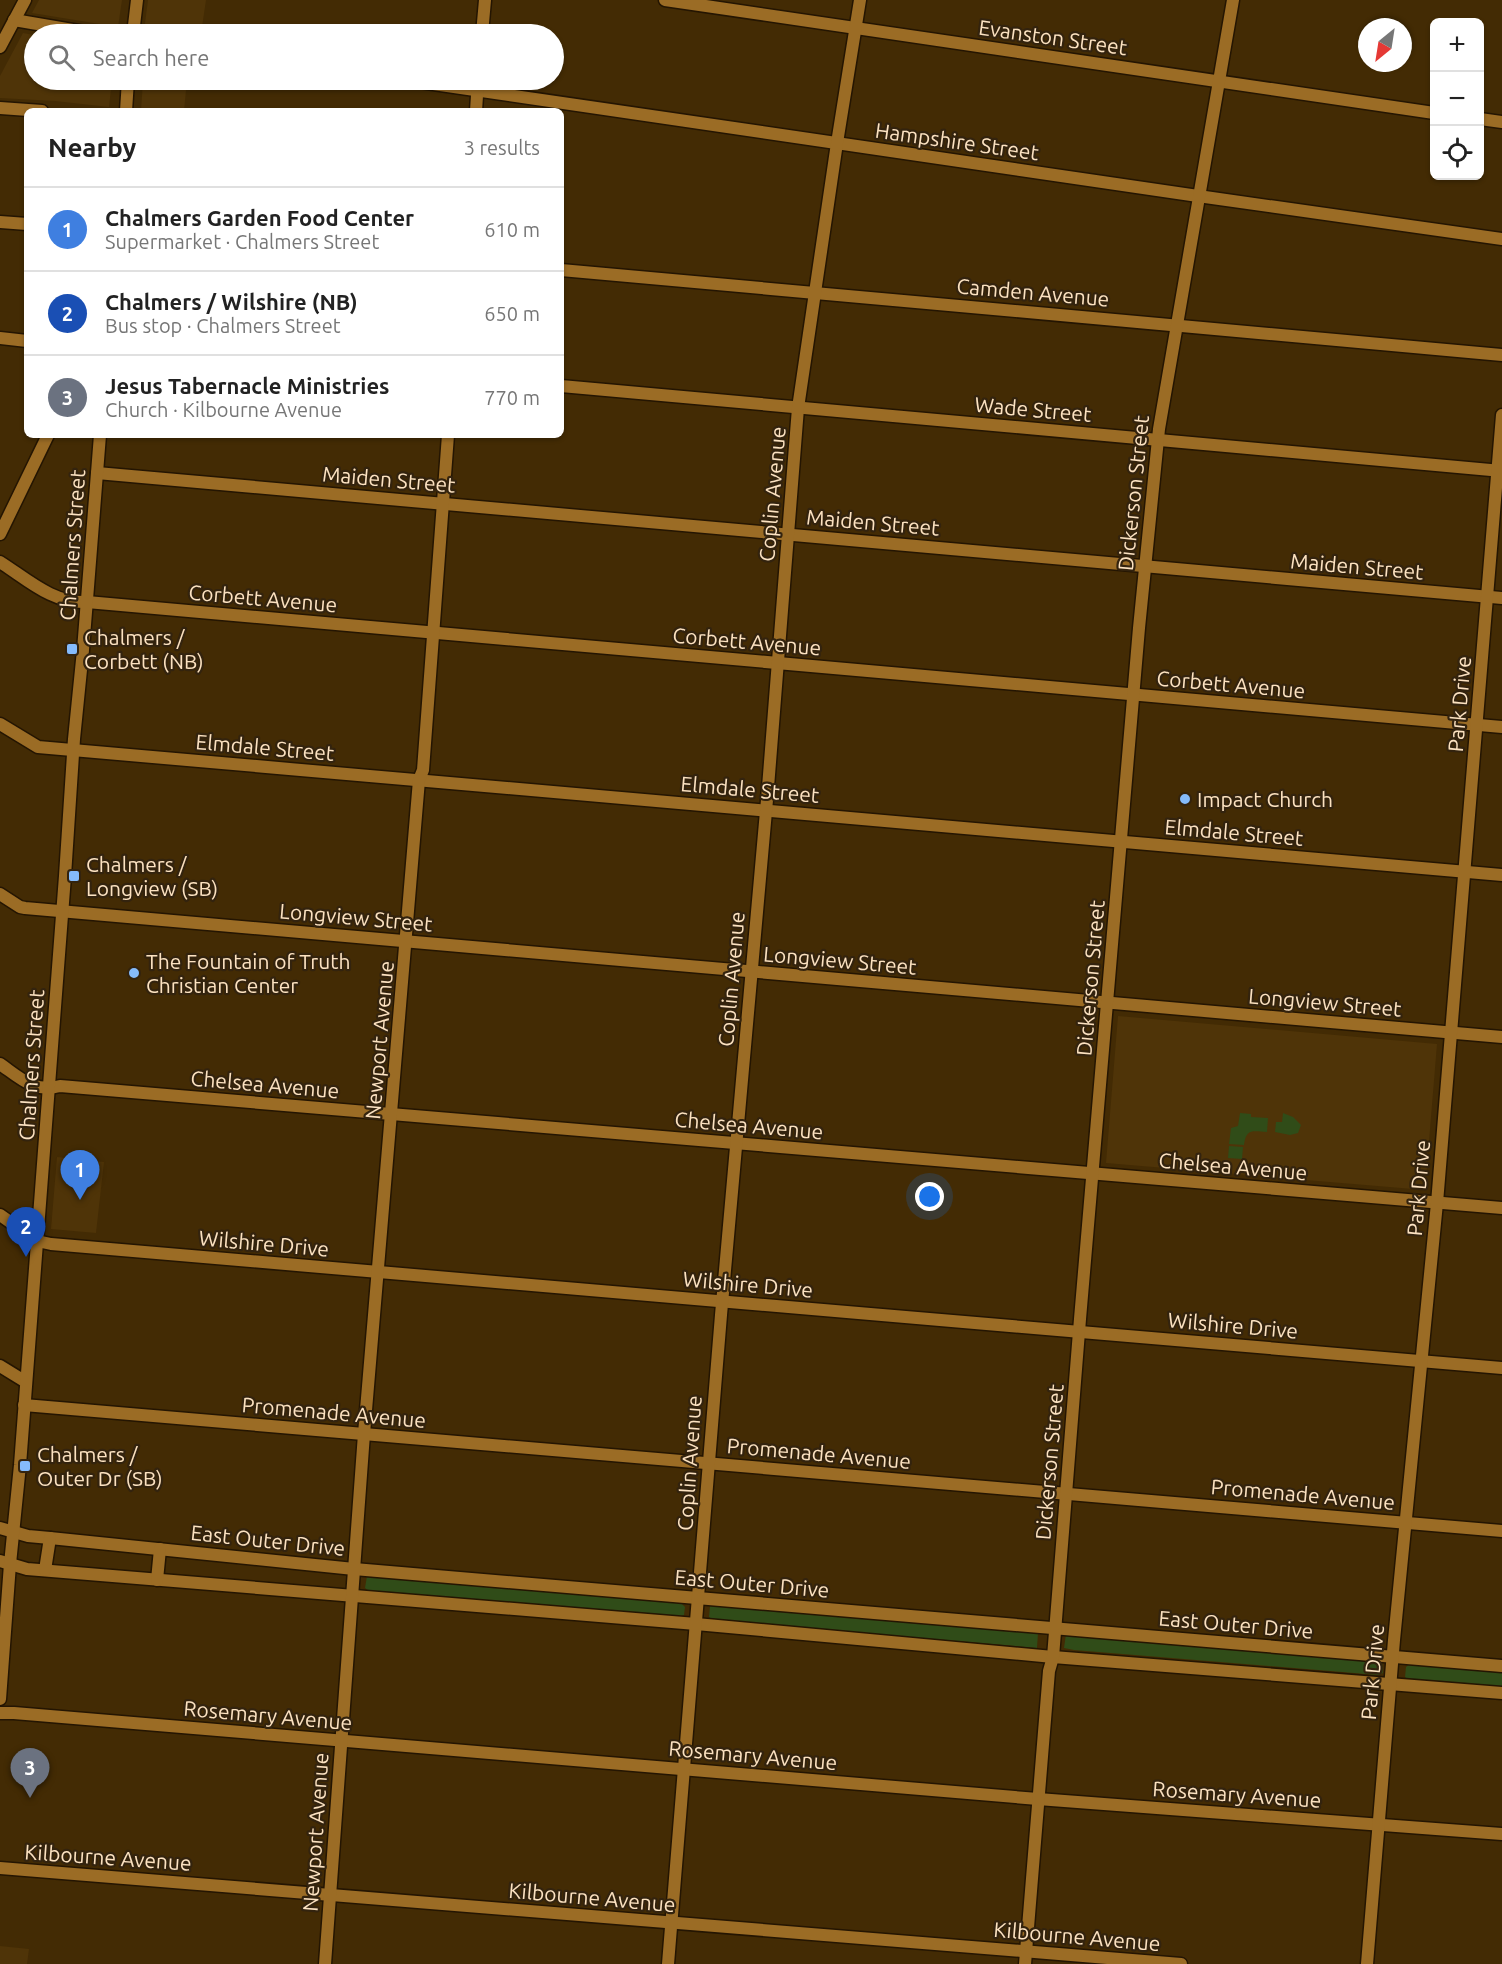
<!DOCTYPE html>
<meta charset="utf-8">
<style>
body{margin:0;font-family:Ubuntu,sans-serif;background:#f6f6f6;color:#222}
.controls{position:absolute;right:18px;top:18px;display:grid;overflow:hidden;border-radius:9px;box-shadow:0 2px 4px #0004}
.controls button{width:54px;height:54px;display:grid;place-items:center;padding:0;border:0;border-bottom:2px solid #e0e0e0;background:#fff;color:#222;font:30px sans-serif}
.compass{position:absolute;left:1358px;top:18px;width:54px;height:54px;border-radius:50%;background:#fff;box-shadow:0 2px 4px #0004;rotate:210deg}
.you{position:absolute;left:930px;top:1197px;width:21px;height:21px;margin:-15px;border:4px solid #fff;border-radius:50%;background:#1a73e8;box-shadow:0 0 0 9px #1a73e833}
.badge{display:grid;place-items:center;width:39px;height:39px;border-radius:50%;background:#4f6784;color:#fff;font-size:20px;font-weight:700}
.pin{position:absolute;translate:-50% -50px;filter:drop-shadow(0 2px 3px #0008)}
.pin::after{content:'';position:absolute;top:32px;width:21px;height:18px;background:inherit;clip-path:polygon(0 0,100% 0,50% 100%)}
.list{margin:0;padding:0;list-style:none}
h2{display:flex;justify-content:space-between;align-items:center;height:78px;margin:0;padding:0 24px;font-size:26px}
h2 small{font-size:20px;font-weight:400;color:#767676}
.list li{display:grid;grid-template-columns:39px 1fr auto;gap:18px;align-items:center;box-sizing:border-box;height:84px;padding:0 24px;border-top:2px solid #e0e0e0}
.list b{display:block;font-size:22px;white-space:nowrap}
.list p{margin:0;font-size:20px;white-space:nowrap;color:#767676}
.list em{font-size:20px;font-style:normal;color:#767676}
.icon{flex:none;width:33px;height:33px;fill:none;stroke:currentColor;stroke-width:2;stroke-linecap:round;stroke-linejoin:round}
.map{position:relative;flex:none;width:1502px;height:1964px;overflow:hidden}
.search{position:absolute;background:#fff;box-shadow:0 2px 4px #0004;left:24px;top:24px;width:540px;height:66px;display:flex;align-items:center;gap:15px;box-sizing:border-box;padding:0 21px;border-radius:33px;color:#767676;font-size:22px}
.panel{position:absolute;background:#fff;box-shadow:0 2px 4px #0004;left:24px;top:108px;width:540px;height:330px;border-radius:9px}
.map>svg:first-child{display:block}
.built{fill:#4f3408}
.green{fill:#304c18}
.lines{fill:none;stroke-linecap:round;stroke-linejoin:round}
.minor-casing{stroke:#241502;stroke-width:15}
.minor{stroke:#9b6c25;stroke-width:12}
.poi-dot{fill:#85bbfb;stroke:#33230e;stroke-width:2}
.labels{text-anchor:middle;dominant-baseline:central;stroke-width:4.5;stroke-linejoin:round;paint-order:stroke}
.street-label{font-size:21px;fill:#fce2c1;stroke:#33230e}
.poi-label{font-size:21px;fill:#fce2c1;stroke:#33230e;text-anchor:start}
</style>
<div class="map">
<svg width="1502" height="1964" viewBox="0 0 1502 1964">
<rect width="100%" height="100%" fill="#432b04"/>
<g class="built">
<path d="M39,0h83l-4,27 -86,-14z"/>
<path d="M148,0h58l-5,34h-35l-22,-3z"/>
<path d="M23,33l11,2v45h78l-3,27 -54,-6 -55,-3v-22z"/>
<path d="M143,80h44l-3,31h-43z"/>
<path d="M1118,1016l319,28 -12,146 -319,-27z"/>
<path d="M57,1157l47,5 -8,71 -45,-4z"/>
<path d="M0,1946l29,3 -2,15h-27z"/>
</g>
<g class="green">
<path d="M1240,1113l11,1v3l17,1 -1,14c-14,-1 -21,-4 -23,13l-15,-1 2,-16 7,-2z"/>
<path d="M1283,1113l10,4 8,8 -3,8 -8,2 -15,-3 1,-10h6z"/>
<path d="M1229,1146l14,1 -1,12 -14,-1z"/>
<path d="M367,1576l313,26 5,5 -1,8 -5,2 -310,-26 -4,-3z"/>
<path d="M712,1605l326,28 -1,15 -324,-28 -4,-3 1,-11z"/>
<path d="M1066,1634l316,28 1,11 -5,2 -304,-25 -10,-2z"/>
<path d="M1410,1664l92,8v16l-93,-8 -4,-3 1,-10z"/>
</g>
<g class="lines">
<defs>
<g id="minor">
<path d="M665,0l769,113"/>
<path d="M14,20l82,14"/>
<path d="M133,34l4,-34"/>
<path d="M482,34l3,-34"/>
<path d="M0,47l25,-47"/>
<path d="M406,80l792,116 304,43"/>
<path d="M0,108l42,3"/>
<path d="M126,111l2,-31"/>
<path d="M476,111l2,-31"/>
<path d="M1480,119l22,3"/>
<path d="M0,222l27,2"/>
<path d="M561,270l941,85"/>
<path d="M0,338l27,3"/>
<path d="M561,386l941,85"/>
<path d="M97,473l1405,125"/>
<path d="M0,534l48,-99"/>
<path d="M0,562c27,17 53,42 87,40l1415,125"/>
<path d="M0,724l38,23 1464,128"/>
<path d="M0,894l20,13 5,1 1477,129"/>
<path d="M0,1064c20,14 34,29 60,22l1442,122"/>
<path d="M0,1215l37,26 14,3 1451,124"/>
<path d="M0,1366l26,16"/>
<path d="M24,1405l1478,126"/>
<path d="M0,1528l28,8 22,2 304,31 1148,97"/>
<path d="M0,1561l27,8 669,55 357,33 449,36"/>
<path d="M45,1570l5,-32"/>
<path d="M157,1580l3,-31"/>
<path d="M0,1699l10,-135 10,-99 45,-589 9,-137 9,-89 17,-215"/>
<path d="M0,1713h14l1024,86 464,35"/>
<path d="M0,1868l1181,96"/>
<path d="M325,1964l39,-530 55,-654 4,-10 25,-335"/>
<path d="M668,1964l53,-649 46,-515 31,-392 39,-265 23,-143"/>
<path d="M1025,1964l24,-293 4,-14 27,-338 59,-691 20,-199 74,-429"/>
<path d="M1367,1964l27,-324 43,-437 65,-788"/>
</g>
</defs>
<use href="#minor" class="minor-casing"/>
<use href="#minor" class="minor"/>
</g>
<g class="poi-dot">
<rect x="66" y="643" width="12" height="12" rx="3"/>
<circle cx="1185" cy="799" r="6"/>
<rect x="68" y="870" width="12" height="12" rx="3"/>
<circle cx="134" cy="973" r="6"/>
<rect x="19" y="1460" width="12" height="12" rx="3"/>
</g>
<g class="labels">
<g class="street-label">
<text transform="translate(1053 37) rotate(8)">Evanston Street</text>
<text transform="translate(957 141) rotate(8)">Hampshire Street</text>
<text transform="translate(1033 292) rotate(5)">Camden Avenue</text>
<text transform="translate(1033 409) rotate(5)">Wade Street</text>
<text transform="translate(389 479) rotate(5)">Maiden Street</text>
<text transform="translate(1133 493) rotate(-84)">Dickerson Street</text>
<text transform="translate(772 494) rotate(-85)">Coplin Avenue</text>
<text transform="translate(873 522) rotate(5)">Maiden Street</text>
<text transform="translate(72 545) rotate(-86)">Chalmers Street</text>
<text transform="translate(1357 566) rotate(5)">Maiden Street</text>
<text transform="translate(263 598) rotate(5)">Corbett Avenue</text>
<text transform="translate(747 641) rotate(5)">Corbett Avenue</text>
<text transform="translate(1231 684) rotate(5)">Corbett Avenue</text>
<text transform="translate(1459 704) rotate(-85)">Park Drive</text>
<text transform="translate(265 747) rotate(5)">Elmdale Street</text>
<text transform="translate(750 789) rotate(5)">Elmdale Street</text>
<text transform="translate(1234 832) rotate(5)">Elmdale Street</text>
<text transform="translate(356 917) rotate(5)">Longview Street</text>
<text transform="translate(840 960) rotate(5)">Longview Street</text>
<text transform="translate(1090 978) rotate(-85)">Dickerson Street</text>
<text transform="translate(731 979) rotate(-85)">Coplin Avenue</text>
<text transform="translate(1325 1002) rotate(5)">Longview Street</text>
<text transform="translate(379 1040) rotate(-85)">Newport Avenue</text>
<text transform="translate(31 1065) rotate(-86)">Chalmers Street</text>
<text transform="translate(265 1084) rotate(5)">Chelsea Avenue</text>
<text transform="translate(749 1125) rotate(5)">Chelsea Avenue</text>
<text transform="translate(1233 1166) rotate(5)">Chelsea Avenue</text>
<text transform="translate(1418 1188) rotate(-85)">Park Drive</text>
<text transform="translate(264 1243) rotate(5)">Wilshire Drive</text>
<text transform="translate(748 1284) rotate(5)">Wilshire Drive</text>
<text transform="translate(1233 1325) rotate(5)">Wilshire Drive</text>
<text transform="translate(334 1412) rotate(5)">Promenade Avenue</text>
<text transform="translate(819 1453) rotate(5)">Promenade Avenue</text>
<text transform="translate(1049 1462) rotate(-85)">Dickerson Street</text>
<text transform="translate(689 1463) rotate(-86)">Coplin Avenue</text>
<text transform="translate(1303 1494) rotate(5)">Promenade Avenue</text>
<text transform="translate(268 1540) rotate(6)">East Outer Drive</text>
<text transform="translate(752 1583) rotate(5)">East Outer Drive</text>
<text transform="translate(1236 1624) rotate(5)">East Outer Drive</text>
<text transform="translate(1372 1672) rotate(-85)">Park Drive</text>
<text transform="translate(268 1715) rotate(5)">Rosemary Avenue</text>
<text transform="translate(753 1755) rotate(5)">Rosemary Avenue</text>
<text transform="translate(1237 1794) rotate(4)">Rosemary Avenue</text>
<text transform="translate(315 1832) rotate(-86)">Newport Avenue</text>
<text transform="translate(108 1857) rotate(4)">Kilbourne Avenue</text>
<text transform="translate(592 1897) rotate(5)">Kilbourne Avenue</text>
<text transform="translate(1077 1936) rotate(5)">Kilbourne Avenue</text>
</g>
<g class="poi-label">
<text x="84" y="637">Chalmers /<tspan x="84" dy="24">Corbett (NB)</tspan></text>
<text x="1197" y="799">Impact Church</text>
<text x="86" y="864">Chalmers /<tspan x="86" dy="24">Longview (SB)</tspan></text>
<text x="146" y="961">The Fountain of Truth<tspan x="146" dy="24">Christian Center</tspan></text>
<text x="37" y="1454">Chalmers /<tspan x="37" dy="24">Outer Dr (SB)</tspan></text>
</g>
</g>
</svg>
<div class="controls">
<button>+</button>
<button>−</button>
<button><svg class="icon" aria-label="locate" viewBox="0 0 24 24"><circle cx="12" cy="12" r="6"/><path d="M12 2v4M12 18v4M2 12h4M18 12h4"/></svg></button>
</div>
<svg class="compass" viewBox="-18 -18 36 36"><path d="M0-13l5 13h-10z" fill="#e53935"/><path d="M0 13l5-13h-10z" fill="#767676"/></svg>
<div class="you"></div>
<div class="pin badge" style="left:80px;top:1200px;background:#3f7fe0">1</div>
<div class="pin badge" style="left:26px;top:1257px;background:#1a4fb4">2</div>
<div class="pin badge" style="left:30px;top:1798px;background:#6b7280">3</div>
<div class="search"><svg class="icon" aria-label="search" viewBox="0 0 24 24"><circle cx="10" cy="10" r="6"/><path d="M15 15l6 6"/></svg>Search here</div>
<section class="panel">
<h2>Nearby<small>3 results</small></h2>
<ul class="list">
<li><span class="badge" style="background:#3f7fe0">1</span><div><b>Chalmers Garden Food Center</b><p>Supermarket · Chalmers Street</p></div><em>610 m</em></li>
<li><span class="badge" style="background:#1a4fb4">2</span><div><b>Chalmers / Wilshire (NB)</b><p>Bus stop · Chalmers Street</p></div><em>650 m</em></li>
<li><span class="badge" style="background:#6b7280">3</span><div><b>Jesus Tabernacle Ministries</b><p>Church · Kilbourne Avenue</p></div><em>770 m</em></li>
</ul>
</section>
</div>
